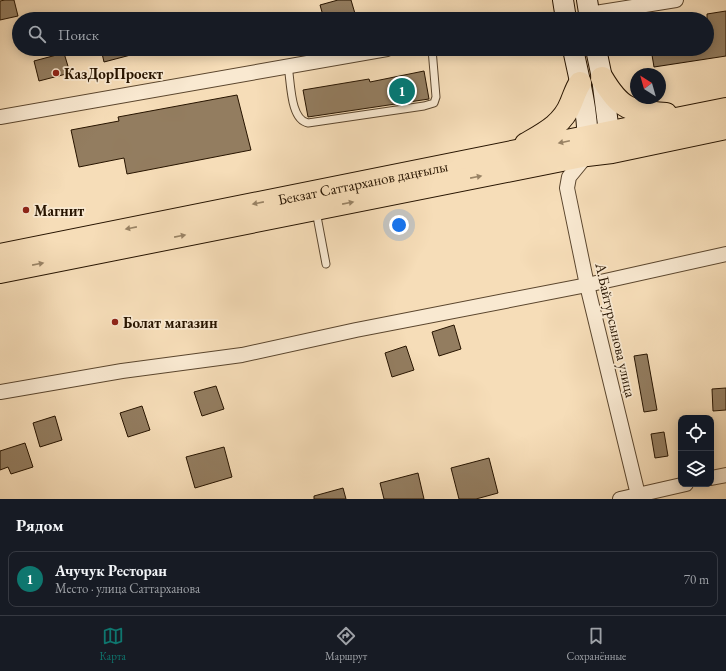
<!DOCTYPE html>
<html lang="ru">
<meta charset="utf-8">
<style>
body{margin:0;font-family:"EB Garamond",serif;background:#242831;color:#f1f3f6}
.controls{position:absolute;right:12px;bottom:12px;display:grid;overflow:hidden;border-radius:8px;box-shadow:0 2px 10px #0003}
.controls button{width:36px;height:36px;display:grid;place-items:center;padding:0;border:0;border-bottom:1px solid #363941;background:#171b24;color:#f1f3f6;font:20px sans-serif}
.compass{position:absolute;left:630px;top:68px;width:36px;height:36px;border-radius:50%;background:#171b24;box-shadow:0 2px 10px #0003;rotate:323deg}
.you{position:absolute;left:399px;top:225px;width:14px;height:14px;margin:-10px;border:3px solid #fff;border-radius:50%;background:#1a73e8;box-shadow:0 0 0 6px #1a73e833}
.badge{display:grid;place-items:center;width:26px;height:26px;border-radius:50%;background:#0f766e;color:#fff;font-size:13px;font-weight:700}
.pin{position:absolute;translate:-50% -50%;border:2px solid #fff;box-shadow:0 1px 4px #0006}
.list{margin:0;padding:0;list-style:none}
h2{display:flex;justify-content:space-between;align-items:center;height:52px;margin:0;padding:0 16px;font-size:17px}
h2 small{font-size:13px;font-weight:400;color:#9ea1a6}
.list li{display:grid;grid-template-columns:26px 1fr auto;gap:12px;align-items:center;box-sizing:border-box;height:56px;margin:0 8px 8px;padding:0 8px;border:1px solid #363941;border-radius:8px}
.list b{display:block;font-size:15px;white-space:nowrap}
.list p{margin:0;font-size:13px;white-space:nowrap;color:#9ea1a6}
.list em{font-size:13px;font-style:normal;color:#9ea1a6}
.icon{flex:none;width:22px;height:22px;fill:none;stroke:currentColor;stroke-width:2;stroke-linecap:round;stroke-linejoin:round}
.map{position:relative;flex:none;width:726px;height:499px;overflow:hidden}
.search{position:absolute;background:#171b24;box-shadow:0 2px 10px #0003;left:12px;right:12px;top:12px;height:44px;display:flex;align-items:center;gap:10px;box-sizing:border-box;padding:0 14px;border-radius:22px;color:#9ea1a6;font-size:15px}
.sheet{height:116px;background:#171b24}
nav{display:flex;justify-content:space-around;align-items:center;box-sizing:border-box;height:56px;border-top:1px solid #363941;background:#171b24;font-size:11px;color:#9ea1a6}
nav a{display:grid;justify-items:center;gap:2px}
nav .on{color:#0f766e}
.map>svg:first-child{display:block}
.building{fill:#937d60;stroke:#271400}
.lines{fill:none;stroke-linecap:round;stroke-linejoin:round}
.lane-casing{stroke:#5b462e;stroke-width:9}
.street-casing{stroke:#5b462e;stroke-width:16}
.secondary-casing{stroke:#271400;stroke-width:22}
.primary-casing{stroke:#271400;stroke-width:24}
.lane{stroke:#f9e9d1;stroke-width:7}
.street{stroke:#f9e9d1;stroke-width:14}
.secondary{stroke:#f9e9d1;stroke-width:20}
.primary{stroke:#f6ddb8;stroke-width:22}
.oneway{fill:#998365}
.poi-dot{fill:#8f2418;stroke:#f9e9d1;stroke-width:1.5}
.labels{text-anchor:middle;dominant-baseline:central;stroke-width:3.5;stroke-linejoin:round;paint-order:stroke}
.poi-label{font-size:15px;font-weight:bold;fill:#271400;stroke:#f9e9d1;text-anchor:start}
.street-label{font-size:15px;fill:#271400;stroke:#f9e9d1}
</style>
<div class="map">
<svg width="726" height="499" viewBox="0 0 726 499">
<rect width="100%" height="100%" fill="#f6ddb8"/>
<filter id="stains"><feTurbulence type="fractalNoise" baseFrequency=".005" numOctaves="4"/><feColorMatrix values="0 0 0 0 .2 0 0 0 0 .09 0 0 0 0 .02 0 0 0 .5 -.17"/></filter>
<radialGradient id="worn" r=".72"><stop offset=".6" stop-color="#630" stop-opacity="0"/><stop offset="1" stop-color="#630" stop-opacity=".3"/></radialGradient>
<g class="building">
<path d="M5,0h9l4,16 -18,4v-19z"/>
<path d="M338,0h13l5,17 -8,2h-24l-4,-14z"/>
<path d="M726,11v45l-72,11 -3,-18h56v-35z"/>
<path d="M101,49h40l1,3 -38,10z"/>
<path d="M64,53l6,20 -31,8 -5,-20z"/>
<path d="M424,71l5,28 -121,18 -5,-27 66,-11 1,3z"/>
<path d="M237,95l14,55 -124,24 -3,-16 -45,9 -8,-37 48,-9 -1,-4z"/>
<path d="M454,325l7,24 -22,7 -7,-24z"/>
<path d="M406,346l8,24 -22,7 -7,-24z"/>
<path d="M647,354l10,56 -13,2 -10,-56z"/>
<path d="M216,386l8,23 -22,7 -8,-24z"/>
<path d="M726,388v22l-13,1 -1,-22z"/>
<path d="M142,406l8,24 -22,7 -8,-24z"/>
<path d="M55,416l7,24 -22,7 -7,-24z"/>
<path d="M664,432l4,24 -13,2 -4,-24z"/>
<path d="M25,443l8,24 -22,7 -3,-7 -8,3v-19z"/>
<path d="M224,447l8,30 -37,11 -9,-31z"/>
<path d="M489,458l9,35 -22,6h-17l-8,-31z"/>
<path d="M418,473l6,26h-40l-4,-16z"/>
<path d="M343,488l3,11h-32v-3z"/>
</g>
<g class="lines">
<defs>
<g id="lane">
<path d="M288,66c3,16 2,54 20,57l116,-17 10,-3 2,-6 -4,-48"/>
<path d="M316,211l10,53"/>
</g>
<g id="street">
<path d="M589,14l87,-14"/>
<path d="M0,117l387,-68"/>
<path d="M587,155l-18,22 -2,11 20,97 52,214"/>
<path d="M0,392l122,-21 120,-16 114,-25 231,-45 139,-31"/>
<path d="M711,478l15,-3"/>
<path d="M620,499l66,-15"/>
</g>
<g id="secondary">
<path d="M563,0l3,19"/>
<path d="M587,0l3,19"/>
<path d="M573,49c7,34 17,69 14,104"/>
<path d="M596,49l6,29 9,70"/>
</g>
<g id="primary">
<path d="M602,78c19,32 28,33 64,36"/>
<path d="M526,144c19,-11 37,-20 45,-41 3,-7 5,-14 9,-20"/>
<path id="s1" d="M0,255l726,-146"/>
<path d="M0,272l587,-117 25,-3 114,-24"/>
</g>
</defs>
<use href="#lane" class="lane-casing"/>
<use href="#street" class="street-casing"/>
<use href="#secondary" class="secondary-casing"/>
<use href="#primary" class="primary-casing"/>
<use href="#lane" class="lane"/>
<use href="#street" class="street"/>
<use href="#secondary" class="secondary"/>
<use href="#primary" class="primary"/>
</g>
<defs><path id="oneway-solid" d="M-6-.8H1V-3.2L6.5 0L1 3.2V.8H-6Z"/></defs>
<g class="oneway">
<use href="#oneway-solid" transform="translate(564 142) rotate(168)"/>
<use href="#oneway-solid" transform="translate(476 177) rotate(-11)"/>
<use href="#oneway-solid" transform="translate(258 203) rotate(169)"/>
<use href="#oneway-solid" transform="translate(348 203) rotate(-11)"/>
<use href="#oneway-solid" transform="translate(131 228) rotate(169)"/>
<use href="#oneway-solid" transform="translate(180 236) rotate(-11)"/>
<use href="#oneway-solid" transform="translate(38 264) rotate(-11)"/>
</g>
<g class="poi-dot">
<circle cx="56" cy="73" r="4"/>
<circle cx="26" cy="210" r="4"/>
<circle cx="115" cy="322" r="4"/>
</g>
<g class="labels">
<g class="poi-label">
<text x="64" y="73">КазДорПроект</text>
<text x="34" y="210">Магнит</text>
<text x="123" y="322">Болат магазин</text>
</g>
<g class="street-label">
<text stroke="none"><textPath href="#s1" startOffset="370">Бекзат Саттарханов даңғылы</textPath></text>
<text transform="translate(616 330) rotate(77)">А.Байтурсынова улица</text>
</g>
</g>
<rect width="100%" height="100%" filter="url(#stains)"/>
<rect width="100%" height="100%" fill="url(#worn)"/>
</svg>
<div class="controls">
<button><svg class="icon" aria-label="locate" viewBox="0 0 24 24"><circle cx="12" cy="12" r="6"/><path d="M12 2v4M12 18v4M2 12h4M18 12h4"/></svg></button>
<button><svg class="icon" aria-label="layers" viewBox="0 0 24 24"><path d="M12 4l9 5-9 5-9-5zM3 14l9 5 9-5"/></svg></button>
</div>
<svg class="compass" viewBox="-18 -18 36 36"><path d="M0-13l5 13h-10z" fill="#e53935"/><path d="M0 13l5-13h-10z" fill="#9ea1a6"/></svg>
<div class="you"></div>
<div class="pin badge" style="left:402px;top:91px">1</div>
<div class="search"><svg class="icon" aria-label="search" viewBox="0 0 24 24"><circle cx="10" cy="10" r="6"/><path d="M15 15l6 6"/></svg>Поиск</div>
</div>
<section class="sheet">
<h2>Рядом<small></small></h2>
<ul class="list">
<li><span class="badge">1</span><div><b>Ачучук Ресторан</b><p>Место · улица Саттарханова</p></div><em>70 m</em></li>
</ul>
</section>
<nav>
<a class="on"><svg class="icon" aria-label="map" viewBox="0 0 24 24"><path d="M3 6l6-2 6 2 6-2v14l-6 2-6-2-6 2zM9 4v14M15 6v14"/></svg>Карта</a>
<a><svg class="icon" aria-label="directions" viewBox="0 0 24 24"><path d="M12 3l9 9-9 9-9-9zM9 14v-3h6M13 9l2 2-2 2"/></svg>Маршрут</a>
<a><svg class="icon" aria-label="saved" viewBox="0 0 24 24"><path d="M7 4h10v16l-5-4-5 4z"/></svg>Сохранённые</a>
</nav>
